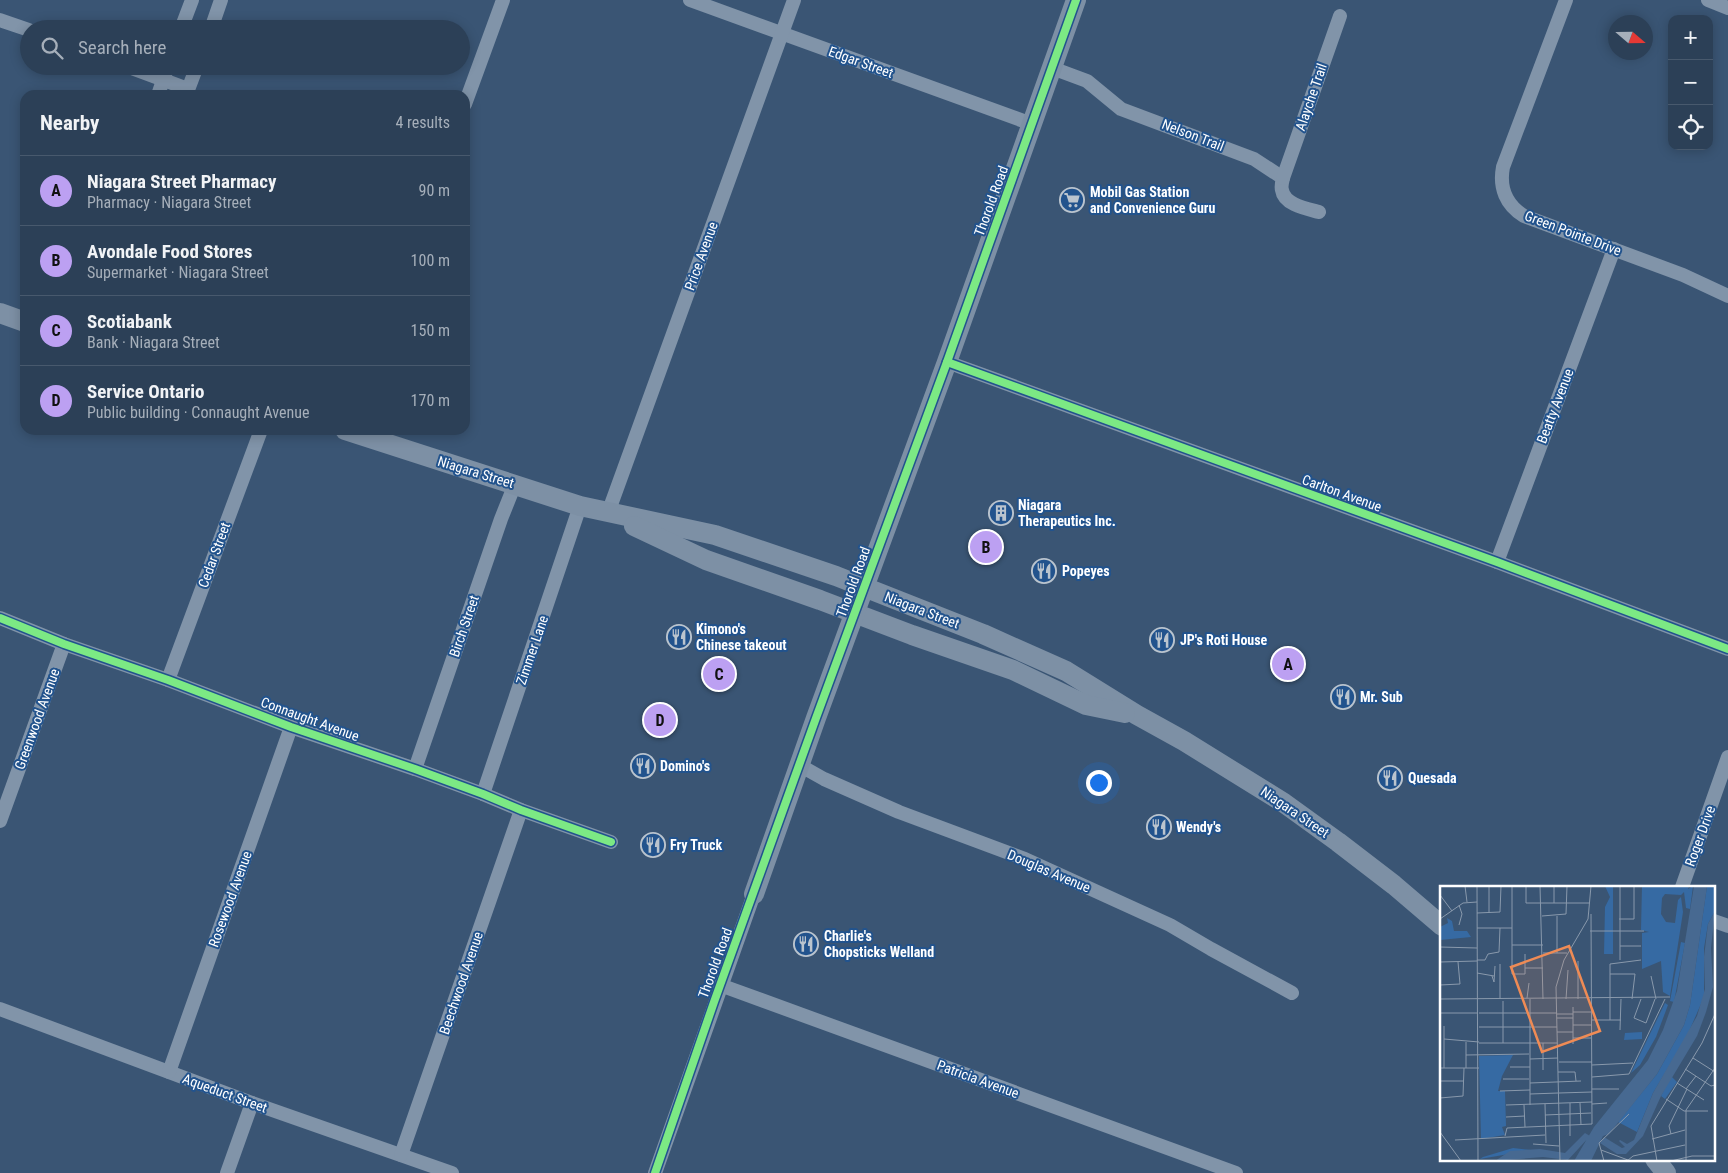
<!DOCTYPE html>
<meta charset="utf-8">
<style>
body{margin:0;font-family:"Roboto Condensed",sans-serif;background:#34475d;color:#f1f3f6}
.controls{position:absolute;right:15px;top:15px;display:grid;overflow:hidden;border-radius:10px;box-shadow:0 2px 12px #0003}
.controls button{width:45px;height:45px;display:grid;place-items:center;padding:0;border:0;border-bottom:1px solid #48596d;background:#2c4057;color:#f1f3f6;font:25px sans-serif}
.compass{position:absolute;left:1608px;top:15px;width:45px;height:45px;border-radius:50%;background:#2c4057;box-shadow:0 2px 12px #0003;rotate:110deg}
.you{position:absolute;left:1098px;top:782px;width:18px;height:18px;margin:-12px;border:4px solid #fff;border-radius:50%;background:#1a73e8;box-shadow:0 0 0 8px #1a73e833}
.badge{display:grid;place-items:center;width:32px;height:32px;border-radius:50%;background:#bca0f2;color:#111;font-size:16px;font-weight:700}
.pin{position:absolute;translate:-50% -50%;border:2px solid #fff;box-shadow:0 1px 5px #0006}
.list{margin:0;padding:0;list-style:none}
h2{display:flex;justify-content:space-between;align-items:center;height:65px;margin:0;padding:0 20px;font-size:21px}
h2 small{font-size:16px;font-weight:400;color:#a6afba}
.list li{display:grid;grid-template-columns:32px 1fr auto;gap:15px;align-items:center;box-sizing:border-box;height:70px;padding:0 20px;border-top:1px solid #48596d}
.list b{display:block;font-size:19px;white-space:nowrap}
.list p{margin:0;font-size:16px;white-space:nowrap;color:#a6afba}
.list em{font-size:16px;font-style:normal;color:#a6afba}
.icon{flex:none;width:28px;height:28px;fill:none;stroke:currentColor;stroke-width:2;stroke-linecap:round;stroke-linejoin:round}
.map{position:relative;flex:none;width:1728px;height:1173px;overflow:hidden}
.search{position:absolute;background:#2c4057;box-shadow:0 2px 12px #0003;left:20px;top:20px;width:450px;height:55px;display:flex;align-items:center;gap:12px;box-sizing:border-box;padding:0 18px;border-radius:28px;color:#a6afba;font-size:19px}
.panel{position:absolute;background:#2c4057;box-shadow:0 2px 12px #0003;left:20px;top:90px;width:450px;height:345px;border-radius:15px}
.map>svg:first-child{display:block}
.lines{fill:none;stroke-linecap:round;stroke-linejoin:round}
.street{stroke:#8194a9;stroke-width:14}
.secondary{stroke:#7d90a5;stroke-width:20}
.cycleway-casing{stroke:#22538d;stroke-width:11}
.cycleway{stroke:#7ce984;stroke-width:8}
.labels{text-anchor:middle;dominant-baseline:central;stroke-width:4;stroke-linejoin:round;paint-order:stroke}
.street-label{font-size:14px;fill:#fff;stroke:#22538d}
.poi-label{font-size:14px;font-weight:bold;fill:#fff;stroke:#22538d;text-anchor:start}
.inset-road{fill:none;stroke:#8999ac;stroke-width:1}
.view{fill:#ef8b55;fill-opacity:0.15;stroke:#ef8b55;stroke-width:2.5}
.inset-edge{fill:none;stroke:#fff;stroke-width:2.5}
</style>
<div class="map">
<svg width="1728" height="1173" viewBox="0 0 1728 1173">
<rect width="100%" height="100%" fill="#3a5574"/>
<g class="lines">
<g class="street">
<path d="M690,0l342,124"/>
<path d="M1566,0l-63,167c-4,21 3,38 21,49l159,59 45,21"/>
<path d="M1708,0l20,8"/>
<path d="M0,20l29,10"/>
<path d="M181,29l11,-29"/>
<path d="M211,29l10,-29"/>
<path d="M126,66l62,23"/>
<path d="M1052,68l35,13 34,28 133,50 29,19c-1,4 -2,9 -1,12 2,15 26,19 37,22"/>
<path d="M158,95l10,-29"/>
<path d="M186,95l11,-29"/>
<path d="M465,104l38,-104"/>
<path d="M1283,178l57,-162"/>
<path d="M947,362l550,200 231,87"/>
<path d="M608,513l186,-513"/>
<path d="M1497,562l117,-313"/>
<path d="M0,618l64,26 104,36 123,47 124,42 68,25 38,16 90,32"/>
<path d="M168,680l93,-250"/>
<path d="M799,765l25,14 75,33 126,47 145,66 41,24 81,44"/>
<path d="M415,769l86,-250 14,-35"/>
<path d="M483,794l97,-288"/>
<path d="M0,821l64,-177"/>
<path d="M1682,887l46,-130"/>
<path d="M1714,921l14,5"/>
<path d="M720,985l516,188"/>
<path d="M0,1009l252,94 200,70"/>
<path d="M169,1072l122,-345"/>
<path d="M401,1155l120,-345"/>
<path d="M227,1173l25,-70"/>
<path d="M655,1173l99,-279"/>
</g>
<g class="secondary">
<path d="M0,313l25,9"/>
<path d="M345,430l235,76 135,29 121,41 147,58 83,37 71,44 47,26 100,62 54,39 56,43 48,41"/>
<path d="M634,526l72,34 114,40 92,35 101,35 73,35 39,8"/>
<path d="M754,894l62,-176 131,-356 129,-362"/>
<path d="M1655,1159l11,14"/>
</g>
<defs>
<g id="cycleway">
<path d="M947,362l550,200 231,87"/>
<path d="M0,618l64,26 104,36 123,47 124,42 68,25 38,16 90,32"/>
<path d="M655,1173l59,-171 102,-284 131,-356 129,-362"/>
</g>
</defs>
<use href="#cycleway" class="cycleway-casing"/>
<use href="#cycleway" class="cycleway"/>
</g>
<defs>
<symbol id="supermarket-ring" viewBox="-11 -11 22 22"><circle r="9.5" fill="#22538d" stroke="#bac4ce" stroke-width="1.5"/><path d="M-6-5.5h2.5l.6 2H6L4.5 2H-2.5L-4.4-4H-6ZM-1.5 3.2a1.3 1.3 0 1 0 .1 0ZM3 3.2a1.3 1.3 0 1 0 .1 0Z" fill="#bac4ce"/></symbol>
<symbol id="building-ring" viewBox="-11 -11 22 22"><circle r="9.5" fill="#22538d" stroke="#bac4ce" stroke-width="1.5"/><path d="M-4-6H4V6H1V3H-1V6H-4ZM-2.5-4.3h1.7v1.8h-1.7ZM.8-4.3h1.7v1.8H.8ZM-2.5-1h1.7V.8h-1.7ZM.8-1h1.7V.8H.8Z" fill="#bac4ce"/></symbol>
<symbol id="restaurant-ring" viewBox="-11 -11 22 22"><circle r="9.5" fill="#22538d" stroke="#bac4ce" stroke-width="1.5"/><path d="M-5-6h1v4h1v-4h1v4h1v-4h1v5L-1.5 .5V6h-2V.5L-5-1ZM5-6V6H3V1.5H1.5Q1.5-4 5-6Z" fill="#bac4ce"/></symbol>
</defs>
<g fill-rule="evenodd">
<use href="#supermarket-ring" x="1058" y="186" width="28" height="28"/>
<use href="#building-ring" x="987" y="499" width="28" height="28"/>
<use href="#restaurant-ring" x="1030" y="557" width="28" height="28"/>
<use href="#restaurant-ring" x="665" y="623" width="28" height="28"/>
<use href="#restaurant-ring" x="1148" y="626" width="28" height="28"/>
<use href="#restaurant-ring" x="1329" y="683" width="28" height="28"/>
<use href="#restaurant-ring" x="629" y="752" width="28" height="28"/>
<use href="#restaurant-ring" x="1376" y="764" width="28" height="28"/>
<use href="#restaurant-ring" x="1145" y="813" width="28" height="28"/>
<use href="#restaurant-ring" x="639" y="831" width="28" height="28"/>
<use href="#restaurant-ring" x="792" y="930" width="28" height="28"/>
</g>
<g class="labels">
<g class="street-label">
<text transform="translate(861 62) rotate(20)">Edgar Street</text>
<text transform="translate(1311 97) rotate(-71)">Alayche Trail</text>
<text transform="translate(1193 135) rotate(21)">Nelson Trail</text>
<text transform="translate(991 201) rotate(-70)">Thorold Road</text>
<text transform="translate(1573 233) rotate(21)">Green Pointe Drive</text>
<text transform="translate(701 256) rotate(-70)">Price Avenue</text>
<text transform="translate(1555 406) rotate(-69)">Beatty Avenue</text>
<text transform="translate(476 472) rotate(17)">Niagara Street</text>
<text transform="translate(1342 493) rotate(20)">Carlton Avenue</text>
<text transform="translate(214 555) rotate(-70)">Cedar Street</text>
<text transform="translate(853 582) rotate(-70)">Thorold Road</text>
<text transform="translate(922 610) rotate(21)">Niagara Street</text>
<text transform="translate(464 626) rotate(-71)">Birch Street</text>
<text transform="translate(532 650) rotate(-71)">Zimmer Lane</text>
<text transform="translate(37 719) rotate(-70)">Greenwood Avenue</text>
<text transform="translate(310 719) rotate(20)">Connaught Avenue</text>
<text transform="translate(1295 812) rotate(34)">Niagara Street</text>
<text transform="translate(1700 836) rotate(-70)">Roger Drive</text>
<text transform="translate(1049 871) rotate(23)">Douglas Avenue</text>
<text transform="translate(230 899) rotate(-70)">Rosewood Avenue</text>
<text transform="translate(715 963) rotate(-70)">Thorold Road</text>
<text transform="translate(461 983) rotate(-71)">Beechwood Avenue</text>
<text transform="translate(978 1079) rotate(20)">Patricia Avenue</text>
<text transform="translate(225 1093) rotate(20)">Aqueduct Street</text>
</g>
<g class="poi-label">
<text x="1090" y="192">Mobil Gas Station<tspan x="1090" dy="16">and Convenience Guru</tspan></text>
<text x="1018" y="505">Niagara<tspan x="1018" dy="16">Therapeutics Inc.</tspan></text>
<text x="1062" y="571">Popeyes</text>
<text x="696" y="629">Kimono's<tspan x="696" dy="16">Chinese takeout</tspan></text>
<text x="1180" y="640">JP's Roti House</text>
<text x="1360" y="697">Mr. Sub</text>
<text x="660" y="766">Domino's</text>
<text x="1408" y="778">Quesada</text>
<text x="1176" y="827">Wendy's</text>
<text x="670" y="845">Fry Truck</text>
<text x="824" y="936">Charlie's<tspan x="824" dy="16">Chopsticks Welland</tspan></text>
</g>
</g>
<g transform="translate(1440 886)">
<rect width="275" height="275" fill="#3a5574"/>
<path d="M165,0h8v68h-9l1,-47 5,-10zM202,0h47l-1,3 5,-3 -3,23 -4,-1 -2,-16 -3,3 -16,-1 -3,4 -1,16 5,8 9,1 3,-23 3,-3 2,15 -13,84 -7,-4 -2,-31 -19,8v-36l7,-1 -8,-2zM267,0h8v25l-7,13 -4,24v49l-17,39 -34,57 -16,39 -19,-10 39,-48 27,-49 6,-20zM7,32l5,3 2,10h13l4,6 -31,3v-13l8,-4zM241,56l4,1 -11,59 -4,-1zM225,117l3,2 -12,32 -16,28 -9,8zM202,146v7l-18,1 1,-7zM73,169l-11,21 -4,15h7l1,35 -4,1 3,8 -24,4 -2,-83zM231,190l6,6 -12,17 -4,-3zM73,262l18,2 -51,9 3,-2z" fill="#366aa3"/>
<path d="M254,0h13l-17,119 -6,20 -27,49 -48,60 -6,2 -12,25h-17l20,-34 54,-67 15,-30 14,-39zM275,25l-4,37 2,39 -7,25 -9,24 -36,60 -18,40 -17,18h-9l-17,-11 4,-6 18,11 3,-1 -6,-6 1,-1 7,4 7,-4 19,-47 44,-77 8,-27 -1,-32 4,-33zM145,247l5,3 -22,24 -25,-3 -48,4 15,-10 30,-2 25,4z" fill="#476991"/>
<path class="inset-road" d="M25,0l2,16M37,0l1,275M72,0v88h13v-20M86,0v17h64M100,0l3,113M0,9l12,16M114,17v-17M19,19l3,9 -3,11M37,27l23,-1 1,-26M49,27v-27M102,30l24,-2 1,-28M0,33l23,-16 14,-1M179,33h15v-33M37,42h35M150,45h54M72,59h31M180,60h21M0,61l37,1M103,67h24M117,67v-37M37,74h8l3,-6 11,-2 1,-24M180,74v-74M0,76l37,-1M85,82h18M37,87l17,3M170,88h25l-3,25M52,90l2,6 1,-16M211,90l5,23M0,99l20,-1 -2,-22M87,112l2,-15M0,113l230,-2M60,113v-35M90,113v106M126,113l2,-29M138,113v-38M63,115v42M133,126h18M0,127h38M39,127h78M117,128h16M117,132h16M194,132l12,5 9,-24M194,132l7,-19M152,134h29M170,134v-56l31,-4M133,139h19M4,140v42M39,141h78M180,144l1,-31M117,146h16M133,152h18M4,153l35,3M26,156v26M39,157h78M103,157v27M133,158v-37M26,169l63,-1M253,172l22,14M90,173l28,-1M119,176h33M152,179l41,-2M70,181h20M0,182h39M245,183l26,17 4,-1M118,186h17l1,9M152,191l37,-3 36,-75M63,193h26M0,195h24M90,197l51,-2M237,197l27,17M152,203h27M246,203l10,-13M60,205l30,-1M119,207l33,-1M90,208l28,-1M0,212l23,-2 1,-28M226,213l18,12h24M130,217v33M140,217l1,22M105,218l1,39M152,218l15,-1M66,219l86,-3M84,219l1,22M105,229l46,-2M66,231l19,-1M0,246l21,29M231,248l-2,-8 18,-37M65,250l2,-8 85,-4 -1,-210M212,253l33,-9M15,254l90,-5M93,258l26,2M161,264l27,10M120,275l-4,-174 8,-27 24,-41 3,-33M164,275l-5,-18 30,-29M187,275l6,-5 52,-11M217,275l-6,-35 51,-83 13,-29M231,275l21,-5h23M246,275v-51l29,-42"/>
<path class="view" d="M129,60l31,85 -58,21 -31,-85z"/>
<rect width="275" height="275" class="inset-edge"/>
</g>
</svg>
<div class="controls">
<button>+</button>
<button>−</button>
<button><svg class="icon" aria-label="locate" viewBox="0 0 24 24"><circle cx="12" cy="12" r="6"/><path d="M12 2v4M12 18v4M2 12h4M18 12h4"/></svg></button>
</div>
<svg class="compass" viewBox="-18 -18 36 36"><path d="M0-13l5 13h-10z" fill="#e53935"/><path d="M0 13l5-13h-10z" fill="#a6afba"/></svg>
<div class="you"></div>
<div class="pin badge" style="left:1288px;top:664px">A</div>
<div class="pin badge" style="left:986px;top:547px">B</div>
<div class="pin badge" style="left:719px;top:674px">C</div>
<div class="pin badge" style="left:660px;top:720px">D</div>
<div class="search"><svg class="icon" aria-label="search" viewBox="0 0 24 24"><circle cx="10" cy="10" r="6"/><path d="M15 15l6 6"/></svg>Search here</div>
<section class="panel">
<h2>Nearby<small>4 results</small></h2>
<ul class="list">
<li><span class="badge">A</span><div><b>Niagara Street Pharmacy</b><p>Pharmacy · Niagara Street</p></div><em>90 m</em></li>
<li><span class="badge">B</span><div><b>Avondale Food Stores</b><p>Supermarket · Niagara Street</p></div><em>100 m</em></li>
<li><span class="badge">C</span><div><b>Scotiabank</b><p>Bank · Niagara Street</p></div><em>150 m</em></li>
<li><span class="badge">D</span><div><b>Service Ontario</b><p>Public building · Connaught Avenue</p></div><em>170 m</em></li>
</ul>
</section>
</div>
